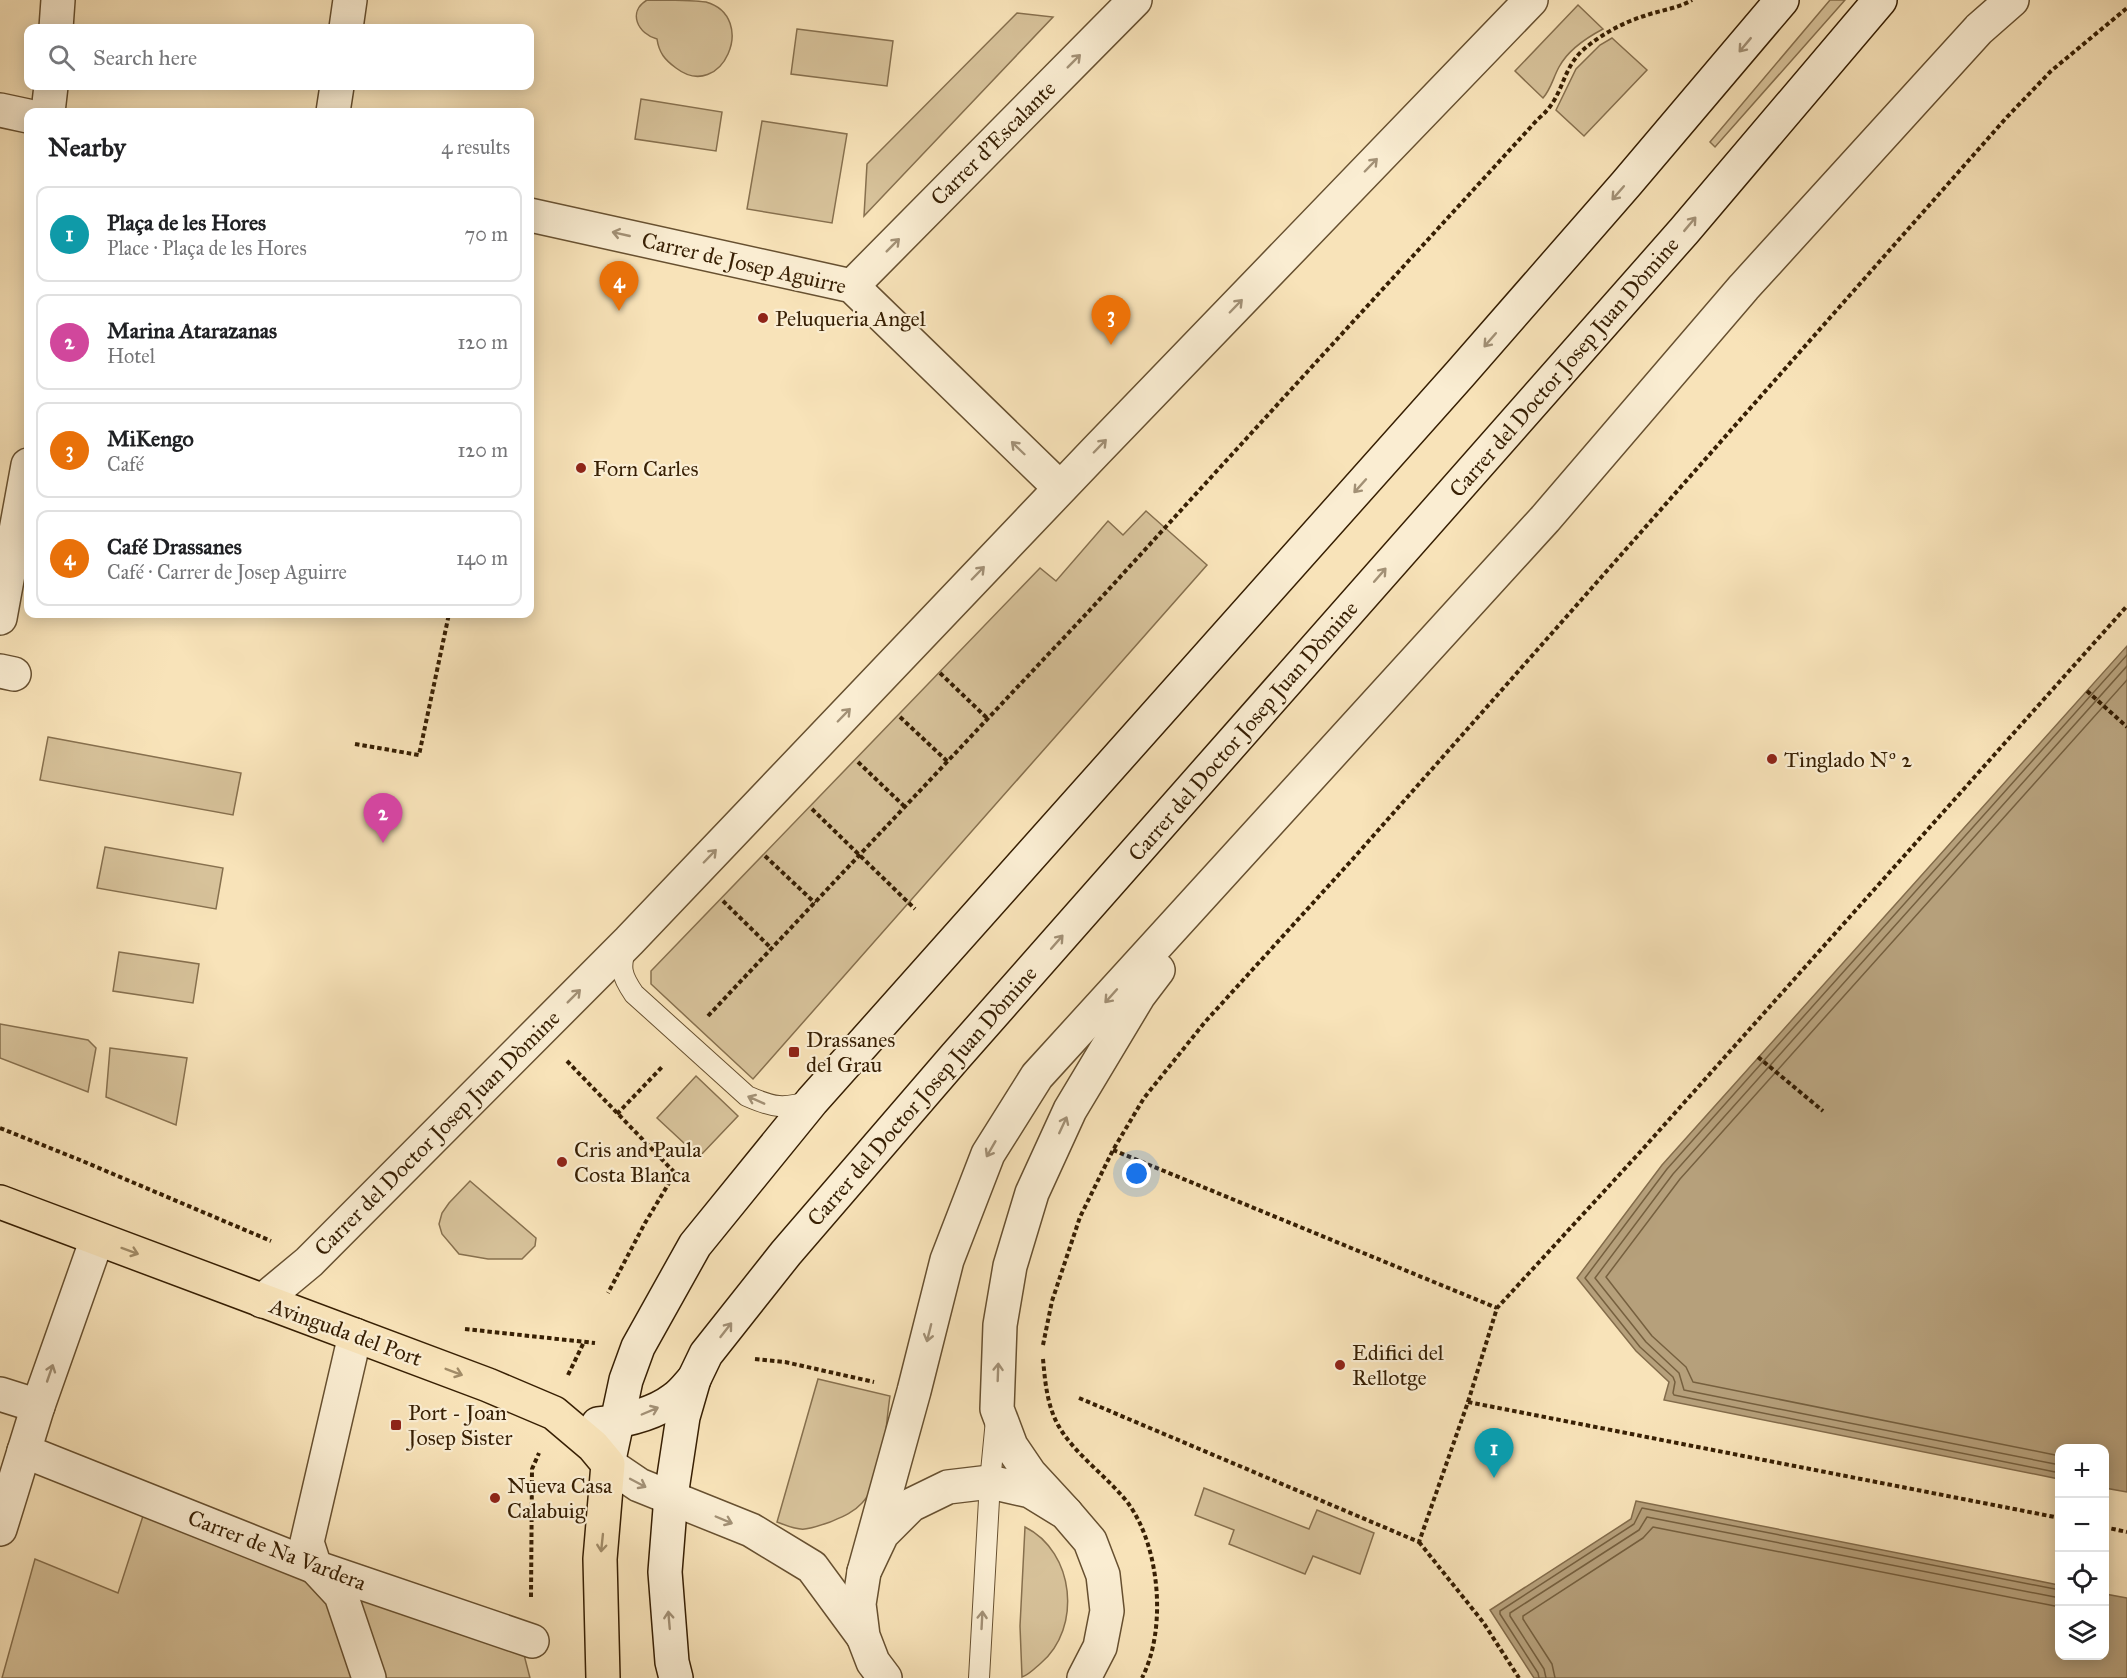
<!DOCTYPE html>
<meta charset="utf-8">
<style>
body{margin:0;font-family:"IM FELL Great Primer",serif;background:#f6f6f6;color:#202124}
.controls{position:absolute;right:18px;bottom:18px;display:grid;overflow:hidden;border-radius:12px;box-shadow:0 3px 15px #0003}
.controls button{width:54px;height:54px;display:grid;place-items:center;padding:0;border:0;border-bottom:2px solid #e0e0e0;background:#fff;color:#202124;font:30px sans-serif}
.you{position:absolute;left:1137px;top:1174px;width:21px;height:21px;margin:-15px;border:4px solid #fff;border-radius:50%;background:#1a73e8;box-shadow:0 0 0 9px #1a73e833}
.badge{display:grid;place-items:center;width:39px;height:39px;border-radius:50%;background:#1a73e8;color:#fff;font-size:20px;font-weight:700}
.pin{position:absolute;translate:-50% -50px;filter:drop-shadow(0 2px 3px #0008)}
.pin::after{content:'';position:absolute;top:32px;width:21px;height:18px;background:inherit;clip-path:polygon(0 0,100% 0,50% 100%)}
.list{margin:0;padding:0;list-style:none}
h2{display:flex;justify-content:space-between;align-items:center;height:78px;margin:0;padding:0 24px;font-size:26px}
h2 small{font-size:20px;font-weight:400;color:#757577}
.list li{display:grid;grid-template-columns:39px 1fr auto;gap:18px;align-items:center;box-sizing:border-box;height:96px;margin:0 12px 12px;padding:0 12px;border:2px solid #e0e0e0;border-radius:12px}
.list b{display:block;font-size:22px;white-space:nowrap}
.list p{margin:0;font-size:20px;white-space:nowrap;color:#757577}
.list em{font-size:20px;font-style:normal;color:#757577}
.icon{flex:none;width:33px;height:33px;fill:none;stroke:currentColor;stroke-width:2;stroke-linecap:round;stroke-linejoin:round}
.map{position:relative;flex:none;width:2127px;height:1678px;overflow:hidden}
.search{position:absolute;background:#fff;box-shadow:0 3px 15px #0003;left:24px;top:24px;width:510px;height:66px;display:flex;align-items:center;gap:15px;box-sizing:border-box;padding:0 21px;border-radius:12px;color:#757577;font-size:22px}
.panel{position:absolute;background:#fff;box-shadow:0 3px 15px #0003;left:24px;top:108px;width:510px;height:510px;border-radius:12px}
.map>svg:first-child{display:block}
.green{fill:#d7c29a;stroke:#87704e;stroke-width:1.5}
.water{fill:#b6a07b;stroke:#836c4b;stroke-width:1.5}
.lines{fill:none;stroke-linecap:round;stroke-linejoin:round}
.shore{stroke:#76603f;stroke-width:1.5}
.lane-casing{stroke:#675030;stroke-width:22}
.street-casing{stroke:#675030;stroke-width:36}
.secondary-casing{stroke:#371f03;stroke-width:36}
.primary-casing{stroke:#371f03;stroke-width:36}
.path{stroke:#371f03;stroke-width:4;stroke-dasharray:4.5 3;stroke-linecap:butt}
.lane{stroke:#faedd2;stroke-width:20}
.street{stroke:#faedd2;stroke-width:33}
.secondary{stroke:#faedd2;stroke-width:33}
.primary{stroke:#f8e3b9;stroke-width:33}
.oneway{stroke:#a29075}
.oneway2{stroke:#a18b67}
.poi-dot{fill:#8f2418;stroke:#faedd2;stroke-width:2}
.labels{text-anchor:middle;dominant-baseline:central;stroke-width:4.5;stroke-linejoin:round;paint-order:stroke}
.street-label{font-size:22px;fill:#371f03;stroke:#faedd2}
.poi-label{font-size:22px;fill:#371f03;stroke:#faedd2;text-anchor:start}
</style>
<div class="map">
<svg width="2127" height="1678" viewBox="0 0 2127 1678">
<rect width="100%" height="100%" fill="#f8e3b9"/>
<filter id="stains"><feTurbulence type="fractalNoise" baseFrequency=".00333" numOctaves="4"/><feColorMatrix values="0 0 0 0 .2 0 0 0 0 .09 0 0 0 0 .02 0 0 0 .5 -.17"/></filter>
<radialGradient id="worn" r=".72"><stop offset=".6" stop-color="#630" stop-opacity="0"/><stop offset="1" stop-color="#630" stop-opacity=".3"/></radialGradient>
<g class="green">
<path d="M647,0c18,0 42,0 59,2 53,15 16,101 -30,66 -11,-8 -17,-15 -19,-29 -19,-5 -30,-27 -10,-39z"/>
<path d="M1830,0h15l-130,147 -5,-5z"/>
<path d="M1578,5l25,24c-17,9 -35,21 -44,38 -6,11 -8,22 -16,31l-28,-27z"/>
<path d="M1017,13l36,4 -189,199 3,-52z"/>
<path d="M797,29l96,12 -6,45 -96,-12z"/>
<path d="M1612,38l35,32 -63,66 -28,-26 20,-41 24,-24z"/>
<path d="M641,99l81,13 -6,39 -81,-12z"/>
<path d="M762,121l85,13 -15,89 -85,-14z"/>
<path d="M1146,511l61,54 -454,514 -102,-95v-13l389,-403 16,13 52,-60 15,14z"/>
<path d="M48,737l193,36 -8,42 -193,-35z"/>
<path d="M105,847l118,21 -7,41 -119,-21z"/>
<path d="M119,952l80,12 -6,39 -80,-12z"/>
<path d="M0,1024l88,16 8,8 -8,44 -88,-34z"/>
<path d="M110,1048l77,10 -11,67 -70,-28z"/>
<path d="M696,1076l42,40 -39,41 -42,-39z"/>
<path d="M470,1181l66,57 -1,8 -13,13h-34l-29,-5 -17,-20 -3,-10 3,-11 7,-10z"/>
<path d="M818,1379l72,17c-5,32 -5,83 -28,107 -9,10 -20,14 -32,19 -26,9 -28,10 -53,0z"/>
<path d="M1204,1488l105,41 8,-19 57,23 -14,41 -47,-18 -8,18 -76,-30 5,-14 -39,-15z"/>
<path d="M143,1516l198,79 180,48 9,35h-528l33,-119 83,34z"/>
<path d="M1025,1527c50,25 57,101 16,136 -6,5 -12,12 -19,14l-2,-51z"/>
</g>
<g class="water">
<path d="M2127,646v846l-22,-4 -1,-40h-44l-1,31 -395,-79 5,-18 -33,-31 -59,-73 85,-113z"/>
<path d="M1636,1501l423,84 1,71h44l1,-62 22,4v80h-593l-44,-68 141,-91z"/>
</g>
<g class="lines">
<g class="shore">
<path d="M2060,1456l-367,-74 -7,-15 -34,-31 -46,-59 74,-98 447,-499"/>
<path d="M2060,1465l-376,-75 -5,-17 -33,-31 -51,-64 78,-104 454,-508"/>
<path d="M2060,1473l-386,-78 -1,-2 2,-11 -2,-5 -33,-30 -55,-69 82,-109 460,-514"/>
<path d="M1539,1678l-1,-5 -38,-59v-3l134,-87 8,-16 418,82"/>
<path d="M1546,1678l-2,-9 -34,-53v-3l129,-83 8,-13 413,81"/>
<path d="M1555,1678l-3,-14 -29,-45v-3l120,-78 10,-11 407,80"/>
</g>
<defs>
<g id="lane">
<path d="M627,945c-8,22 -6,30 7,49l113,102c27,12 36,13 65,5"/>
<path d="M979,1678l11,-196 6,-62"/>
</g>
<g id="street">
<path d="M56,28l2,-28"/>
<path d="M346,28l4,-28"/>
<path d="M0,110l28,6"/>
<path d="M48,112l3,-26"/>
<path d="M333,112l4,-26"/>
<path d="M530,215l322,71 208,202"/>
<path d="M852,286l283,-286"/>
<path d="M0,618l28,-153"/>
<path d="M0,671l14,3"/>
<path d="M262,1301l47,-39 320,-321 467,-490 435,-451"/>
<path d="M355,1335l-48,207 8,25 26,28 28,83"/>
<path d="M0,1394l38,12"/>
<path d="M24,1451l291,116 217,74"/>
<path d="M608,1464l31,21 112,45 61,37 50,68"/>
<path d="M1066,1513l-36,-39 -19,-28 -14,-37 3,-84 10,-59 22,-73 38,-83 69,-115 19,-25"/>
<path d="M0,1529l38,-123 59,-167"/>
<path d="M864,1572l50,-181 33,-131 41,-106 49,-78 508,-557 199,-232 235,-258 33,-29"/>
<path d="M885,1678l-12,-16 -10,-26 -4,-32 5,-32 18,-38 29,-29 37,-18 42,-5 40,9 36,22 24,28 13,34 4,36 -7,36 -16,31"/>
</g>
<g id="secondary">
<path d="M598,1424c26,-3 55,-9 76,-25 8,-5 14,-14 20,-20"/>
<path d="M608,1464l18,-84 12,-33 57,-102 117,-144 648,-727 166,-190 156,-184"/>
<path d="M676,1678l-4,-16 -7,-90 6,-76 12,-79 11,-38 12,-25 80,-101 169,-196 729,-826 196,-231"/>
</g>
<path id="primary" d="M0,1202l488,183 66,28 39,33 15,18 -8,95 3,119"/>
</defs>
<use href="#lane" class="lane-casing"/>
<use href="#street" class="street-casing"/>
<use href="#secondary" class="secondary-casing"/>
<use href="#primary" class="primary-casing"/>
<g class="path">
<path d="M940,673l48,46"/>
<path d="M2087,691l40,36"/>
<path d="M900,717l48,45"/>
<path d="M355,744l64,11 30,-141"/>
<path d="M858,762l47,45"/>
<path d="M812,809l103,100"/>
<path d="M765,856l50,47"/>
<path d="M723,901l49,48"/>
<path d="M708,1016l381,-405 449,-492c27,-22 22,-48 45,-69 17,-15 39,-27 61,-34 16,-6 33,-7 48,-16"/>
<path d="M1758,1057l65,54"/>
<path d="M567,1061l108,112 -30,50 -37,70"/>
<path d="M617,1114l45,-47"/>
<path d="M0,1128l80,32 191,81"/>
<path d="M1113,1150l384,158"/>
<path d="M465,1329l130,14"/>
<path d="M1043,1345l9,-44 28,-84 33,-67 31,-52 61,-76 146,-161 656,-744 44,-46 76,-63"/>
<path d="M755,1359l30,3 89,20"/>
<path d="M1043,1359c2,22 4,46 15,66 17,30 49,51 70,78 32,44 39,126 14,175"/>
<path d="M568,1375l16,-33"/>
<path d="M1079,1398l340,144 49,-140 592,116"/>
<path d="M1468,1402l29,-94 144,-157 486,-545"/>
<path d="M2104,1527l23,5"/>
<path d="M1419,1542l64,80 36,56"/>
<path d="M531,1597l1,-128 7,-16"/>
</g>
<use href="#lane" class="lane"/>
<use href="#street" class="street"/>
<use href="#secondary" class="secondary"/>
<use href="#primary" class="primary"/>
</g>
<defs><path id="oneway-shaft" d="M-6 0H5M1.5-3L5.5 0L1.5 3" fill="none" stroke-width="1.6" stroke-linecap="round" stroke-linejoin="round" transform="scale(1.5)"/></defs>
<g class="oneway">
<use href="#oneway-shaft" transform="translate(1745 45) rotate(130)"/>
<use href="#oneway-shaft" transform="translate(1074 61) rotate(-45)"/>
<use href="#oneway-shaft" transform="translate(1371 165) rotate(-46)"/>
<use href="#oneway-shaft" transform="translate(1618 193) rotate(131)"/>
<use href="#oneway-shaft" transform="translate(1690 224) rotate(-50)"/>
<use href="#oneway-shaft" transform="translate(621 234) rotate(-167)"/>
<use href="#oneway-shaft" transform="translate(893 245) rotate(-45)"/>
<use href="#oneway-shaft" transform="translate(1236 306) rotate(-46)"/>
<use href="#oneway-shaft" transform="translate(1490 340) rotate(131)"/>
<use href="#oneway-shaft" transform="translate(1100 446) rotate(-46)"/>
<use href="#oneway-shaft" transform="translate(1018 448) rotate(-136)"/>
<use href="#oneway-shaft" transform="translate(1360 486) rotate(132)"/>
<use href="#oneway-shaft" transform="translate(978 573) rotate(-46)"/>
<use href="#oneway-shaft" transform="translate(1380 575) rotate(-49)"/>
<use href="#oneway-shaft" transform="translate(844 715) rotate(-46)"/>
<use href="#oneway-shaft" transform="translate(710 856) rotate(-46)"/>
<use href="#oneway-shaft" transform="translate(1057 942) rotate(-49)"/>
<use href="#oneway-shaft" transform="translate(574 996) rotate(-45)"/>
<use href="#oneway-shaft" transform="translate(1111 996) rotate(132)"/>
<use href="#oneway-shaft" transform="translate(756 1100) rotate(-156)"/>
<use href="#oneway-shaft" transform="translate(1063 1125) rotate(-65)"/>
<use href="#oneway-shaft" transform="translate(991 1149) rotate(120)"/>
<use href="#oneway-shaft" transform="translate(726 1330) rotate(-52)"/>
<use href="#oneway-shaft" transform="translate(929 1333) rotate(104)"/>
<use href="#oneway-shaft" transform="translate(998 1372) rotate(-88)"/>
<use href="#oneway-shaft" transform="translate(50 1373) rotate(-71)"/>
<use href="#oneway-shaft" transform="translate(650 1411) rotate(-23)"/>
<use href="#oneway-shaft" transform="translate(638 1483) rotate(28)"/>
<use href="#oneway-shaft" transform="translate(724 1520) rotate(23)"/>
<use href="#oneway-shaft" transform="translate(669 1620) rotate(-95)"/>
<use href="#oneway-shaft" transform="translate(982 1620) rotate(-87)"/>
</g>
<g class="oneway2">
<use href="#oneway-shaft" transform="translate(130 1251) rotate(20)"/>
<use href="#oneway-shaft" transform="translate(454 1372) rotate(21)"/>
<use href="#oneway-shaft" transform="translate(602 1543) rotate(96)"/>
</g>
<g class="poi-dot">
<circle cx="763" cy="318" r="6"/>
<circle cx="581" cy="468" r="6"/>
<circle cx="1772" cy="759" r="6"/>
<rect x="788" y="1046" width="12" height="12" rx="3"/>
<circle cx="562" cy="1162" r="6"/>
<circle cx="1340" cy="1365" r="6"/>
<rect x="390" y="1419" width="12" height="12" rx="3"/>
<circle cx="495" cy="1498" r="6"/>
</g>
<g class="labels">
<g class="street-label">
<text transform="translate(993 143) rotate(-45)">Carrer d'Escalante</text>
<text transform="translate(744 263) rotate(13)">Carrer de Josep Aguirre</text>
<text transform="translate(1564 367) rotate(-49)">Carrer del Doctor Josep Juan Dòmine</text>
<text transform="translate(1243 731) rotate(-49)">Carrer del Doctor Josep Juan Dòmine</text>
<text transform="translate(922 1096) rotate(-49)">Carrer del Doctor Josep Juan Dòmine</text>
<text transform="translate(437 1133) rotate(-45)">Carrer del Doctor Josep Juan Dòmine</text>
<text transform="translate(346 1332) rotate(20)">Avinguda del Port</text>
<text transform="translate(277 1550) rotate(21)">Carrer de Na Vardera</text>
</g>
<g class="poi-label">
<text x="775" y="318">Peluqueria Angel</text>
<text x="593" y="468">Forn Carles</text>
<text x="1784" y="759">Tinglado Nº 2</text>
<text x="806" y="1039">Drassanes<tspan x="806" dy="25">del Grau</tspan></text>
<text x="574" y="1149">Cris and Paula<tspan x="574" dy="25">Costa Blanca</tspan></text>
<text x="1352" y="1352">Edifici del<tspan x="1352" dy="25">Rellotge</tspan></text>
<text x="408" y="1412">Port - Joan<tspan x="408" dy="25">Josep Sister</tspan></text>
<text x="507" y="1485">Nueva Casa<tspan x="507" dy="25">Calabuig</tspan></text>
</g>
</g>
<rect width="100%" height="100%" filter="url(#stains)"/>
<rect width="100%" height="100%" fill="url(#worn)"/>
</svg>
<div class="controls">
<button>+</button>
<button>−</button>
<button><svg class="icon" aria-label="locate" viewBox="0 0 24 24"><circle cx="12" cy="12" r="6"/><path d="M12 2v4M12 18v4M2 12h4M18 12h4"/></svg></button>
<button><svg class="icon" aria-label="layers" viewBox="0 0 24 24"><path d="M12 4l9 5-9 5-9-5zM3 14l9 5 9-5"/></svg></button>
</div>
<div class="you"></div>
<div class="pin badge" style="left:1494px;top:1478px;background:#0f9aa8">1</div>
<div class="pin badge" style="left:383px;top:843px;background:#d1479c">2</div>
<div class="pin badge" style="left:1111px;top:345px;background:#e8710a">3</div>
<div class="pin badge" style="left:619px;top:311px;background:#e8710a">4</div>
<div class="search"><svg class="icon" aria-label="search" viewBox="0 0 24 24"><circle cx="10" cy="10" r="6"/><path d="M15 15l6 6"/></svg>Search here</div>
<section class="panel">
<h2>Nearby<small>4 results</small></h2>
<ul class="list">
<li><span class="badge" style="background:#0f9aa8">1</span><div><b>Plaça de les Hores</b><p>Place · Plaça de les Hores</p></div><em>70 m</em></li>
<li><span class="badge" style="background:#d1479c">2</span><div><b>Marina Atarazanas</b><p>Hotel</p></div><em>120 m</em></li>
<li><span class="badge" style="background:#e8710a">3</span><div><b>MiKengo</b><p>Café</p></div><em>120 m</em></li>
<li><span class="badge" style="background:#e8710a">4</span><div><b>Café Drassanes</b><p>Café · Carrer de Josep Aguirre</p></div><em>140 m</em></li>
</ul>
</section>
</div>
